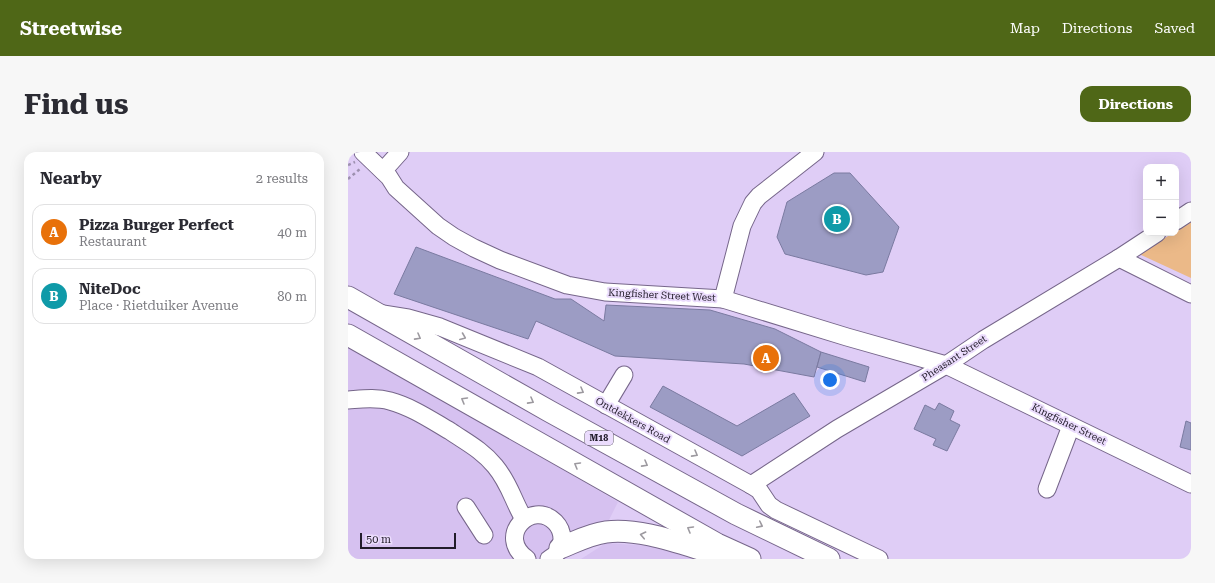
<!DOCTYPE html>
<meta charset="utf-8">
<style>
body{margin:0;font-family:"Roboto Serif",serif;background:#f7f7f7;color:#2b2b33}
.controls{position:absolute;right:12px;top:12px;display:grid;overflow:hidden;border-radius:8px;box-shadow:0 4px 16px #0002}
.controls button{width:36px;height:36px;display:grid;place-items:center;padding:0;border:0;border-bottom:1px solid #e1e1e2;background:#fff;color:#2b2b33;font:20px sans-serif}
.scale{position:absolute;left:12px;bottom:10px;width:96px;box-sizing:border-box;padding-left:4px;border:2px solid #221c2a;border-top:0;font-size:11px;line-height:14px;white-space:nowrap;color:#221c2a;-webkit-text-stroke:3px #ebdcfd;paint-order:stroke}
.you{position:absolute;left:482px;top:228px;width:14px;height:14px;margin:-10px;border:3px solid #fff;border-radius:50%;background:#1a73e8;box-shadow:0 0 0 6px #1a73e833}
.badge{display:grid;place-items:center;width:26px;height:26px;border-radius:50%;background:#4f6717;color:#fff;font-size:13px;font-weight:700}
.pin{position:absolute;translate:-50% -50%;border:2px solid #fff;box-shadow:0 1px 4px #0006}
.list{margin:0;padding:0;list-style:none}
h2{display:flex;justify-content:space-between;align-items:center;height:52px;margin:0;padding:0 16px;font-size:17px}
h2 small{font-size:13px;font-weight:400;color:#7c7c81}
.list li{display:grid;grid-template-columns:26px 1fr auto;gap:12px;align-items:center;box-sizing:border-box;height:56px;margin:0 8px 8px;padding:0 8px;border:1px solid #e1e1e2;border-radius:12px}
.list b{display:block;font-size:15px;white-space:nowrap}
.list p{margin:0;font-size:13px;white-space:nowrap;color:#7c7c81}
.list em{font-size:13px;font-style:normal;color:#7c7c81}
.map{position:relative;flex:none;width:843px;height:407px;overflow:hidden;border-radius:12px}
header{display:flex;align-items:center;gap:24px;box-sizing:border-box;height:56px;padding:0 20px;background:#4f6717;color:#fff}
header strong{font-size:19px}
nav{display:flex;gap:22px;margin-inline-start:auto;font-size:14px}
.intro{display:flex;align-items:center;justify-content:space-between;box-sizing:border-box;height:96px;padding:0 24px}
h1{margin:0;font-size:28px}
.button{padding:10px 18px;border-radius:12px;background:#4f6717;color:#fff;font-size:14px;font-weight:700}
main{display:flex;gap:24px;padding:0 24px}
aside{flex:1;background:#fff;border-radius:12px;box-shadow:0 4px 16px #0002}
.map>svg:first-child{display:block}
.built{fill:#d6c1f0}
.green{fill:#ebb988}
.building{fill:#9c9cc4;stroke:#7a7aa0}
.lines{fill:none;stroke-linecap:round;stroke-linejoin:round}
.minor-casing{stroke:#76668a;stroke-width:19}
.major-casing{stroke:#76668a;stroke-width:23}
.path{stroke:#9d90af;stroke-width:2.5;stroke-dasharray:3 3;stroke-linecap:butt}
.minor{stroke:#fff;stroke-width:17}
.major{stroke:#fff;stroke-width:21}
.oneway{stroke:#9c999f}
.labels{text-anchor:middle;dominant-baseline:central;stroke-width:4;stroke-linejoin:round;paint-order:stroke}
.shield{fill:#ebdcfd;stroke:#5e5669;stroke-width:1}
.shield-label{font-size:9px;font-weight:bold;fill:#221c2a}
.street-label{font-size:10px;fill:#221c2a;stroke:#ebdcfd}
</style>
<header>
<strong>Streetwise</strong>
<nav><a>Map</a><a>Directions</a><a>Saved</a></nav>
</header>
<div class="intro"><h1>Find us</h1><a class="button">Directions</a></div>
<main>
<aside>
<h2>Nearby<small>2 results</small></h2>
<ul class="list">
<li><span class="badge" style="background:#e8710a">A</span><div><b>Pizza Burger Perfect</b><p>Restaurant</p></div><em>40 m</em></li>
<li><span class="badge" style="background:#0f9aa8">B</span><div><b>NiteDoc</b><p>Place · Rietduiker Avenue</p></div><em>80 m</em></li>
</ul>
</aside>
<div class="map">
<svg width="843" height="407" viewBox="0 0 843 407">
<rect width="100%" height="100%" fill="#dfcdf6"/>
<g class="built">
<path d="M0,192l270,158 -17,34 -36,23h-217z"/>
<path d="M258,391l74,5 23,11h-122z"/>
</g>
<path class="green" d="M843,70v56l-52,-24 34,-21h3v-2z"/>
<g class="building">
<path d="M486,21h16l49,54 -16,45 -17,3 -81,-21 -8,-17 10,-35z"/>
<path d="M68,95l139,52h16l33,22 2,-16 104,5 65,19 46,23 -7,25 -70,-13 -129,-8 -79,-35 -8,18 -134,-45z"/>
<path d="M473,200l48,15 -4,15 -48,-15z"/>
<path d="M315,234l74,40 57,-33 16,23 -68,40 -92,-49z"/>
<path d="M591,251l15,8 -4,9 10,5 -13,26 -14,-6 3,-6 -22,-10 11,-24 10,5z"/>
<path d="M838,269l5,2v27l-11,-3z"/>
</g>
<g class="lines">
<defs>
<g id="minor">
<path d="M15,0l26,25 7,11 42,38 16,11 20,11 26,12 67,25 38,7 118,7 124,38 99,28 245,119"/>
<path d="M35,19l17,-19"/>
<path d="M828,69l15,-10"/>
<path d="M771,106l72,36"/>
<path d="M375,147l19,-73 11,-23 6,-7 56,-44"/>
<path d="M35,162l25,4 32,9 98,40 213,118 8,5 10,15 7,5 103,49"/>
<path d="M0,248c14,-1 28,-3 42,1 22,6 41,19 60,30 16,11 32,19 45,35 15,18 18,35 29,53"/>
<path d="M258,253l18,-30"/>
<path d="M403,333l86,-56 109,-64 37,-25 136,-82 38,-25"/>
<path d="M699,337l24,-63"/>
<path d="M118,355l18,28"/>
<path d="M179,407c-32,-23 5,-60 28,-37 5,5 7,10 7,17 0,8 -5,16 -13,20"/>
</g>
<g id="major">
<path d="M0,145l201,114 187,103 93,45"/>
<path d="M0,183l369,209 33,15"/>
<path d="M212,396c15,-6 30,-14 46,-16 34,-5 81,14 114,23"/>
</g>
</defs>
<use href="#minor" class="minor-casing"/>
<use href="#major" class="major-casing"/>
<g class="path">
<path d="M0,13l7,-3"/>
<path d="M0,27l12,-10"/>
</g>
<use href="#minor" class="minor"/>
<use href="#major" class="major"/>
</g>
<defs><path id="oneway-chevron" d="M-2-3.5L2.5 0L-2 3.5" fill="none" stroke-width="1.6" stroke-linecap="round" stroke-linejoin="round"/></defs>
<g class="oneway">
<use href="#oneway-chevron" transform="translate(70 185) rotate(29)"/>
<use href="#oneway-chevron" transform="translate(115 185) rotate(22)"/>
<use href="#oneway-chevron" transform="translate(233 239) rotate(29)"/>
<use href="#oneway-chevron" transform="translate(116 248) rotate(-150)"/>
<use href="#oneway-chevron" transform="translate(183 249) rotate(29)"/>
<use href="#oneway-chevron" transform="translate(347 302) rotate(29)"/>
<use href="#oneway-chevron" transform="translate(297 312) rotate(29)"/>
<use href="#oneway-chevron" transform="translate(229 313) rotate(-150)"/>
<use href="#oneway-chevron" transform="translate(412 373) rotate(26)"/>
<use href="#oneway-chevron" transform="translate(342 377) rotate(-150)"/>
<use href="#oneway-chevron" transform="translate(295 383) rotate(-168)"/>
</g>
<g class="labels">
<rect class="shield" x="237" y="279" width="28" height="14" rx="3"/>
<g class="shield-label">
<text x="251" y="286">M18</text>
</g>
<g class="street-label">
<text transform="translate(314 143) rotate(3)">Kingfisher Street West</text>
<text transform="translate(606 206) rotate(-33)">Pheasant Street</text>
<text transform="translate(285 268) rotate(29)">Ontdekkers Road</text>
<text transform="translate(721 272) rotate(26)">Kingfisher Street</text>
</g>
</g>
</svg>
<div class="controls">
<button>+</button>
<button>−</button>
</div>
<div class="scale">50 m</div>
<div class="you"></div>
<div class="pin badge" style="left:418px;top:206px;background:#e8710a">A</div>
<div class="pin badge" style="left:489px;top:67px;background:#0f9aa8">B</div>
</div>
</main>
